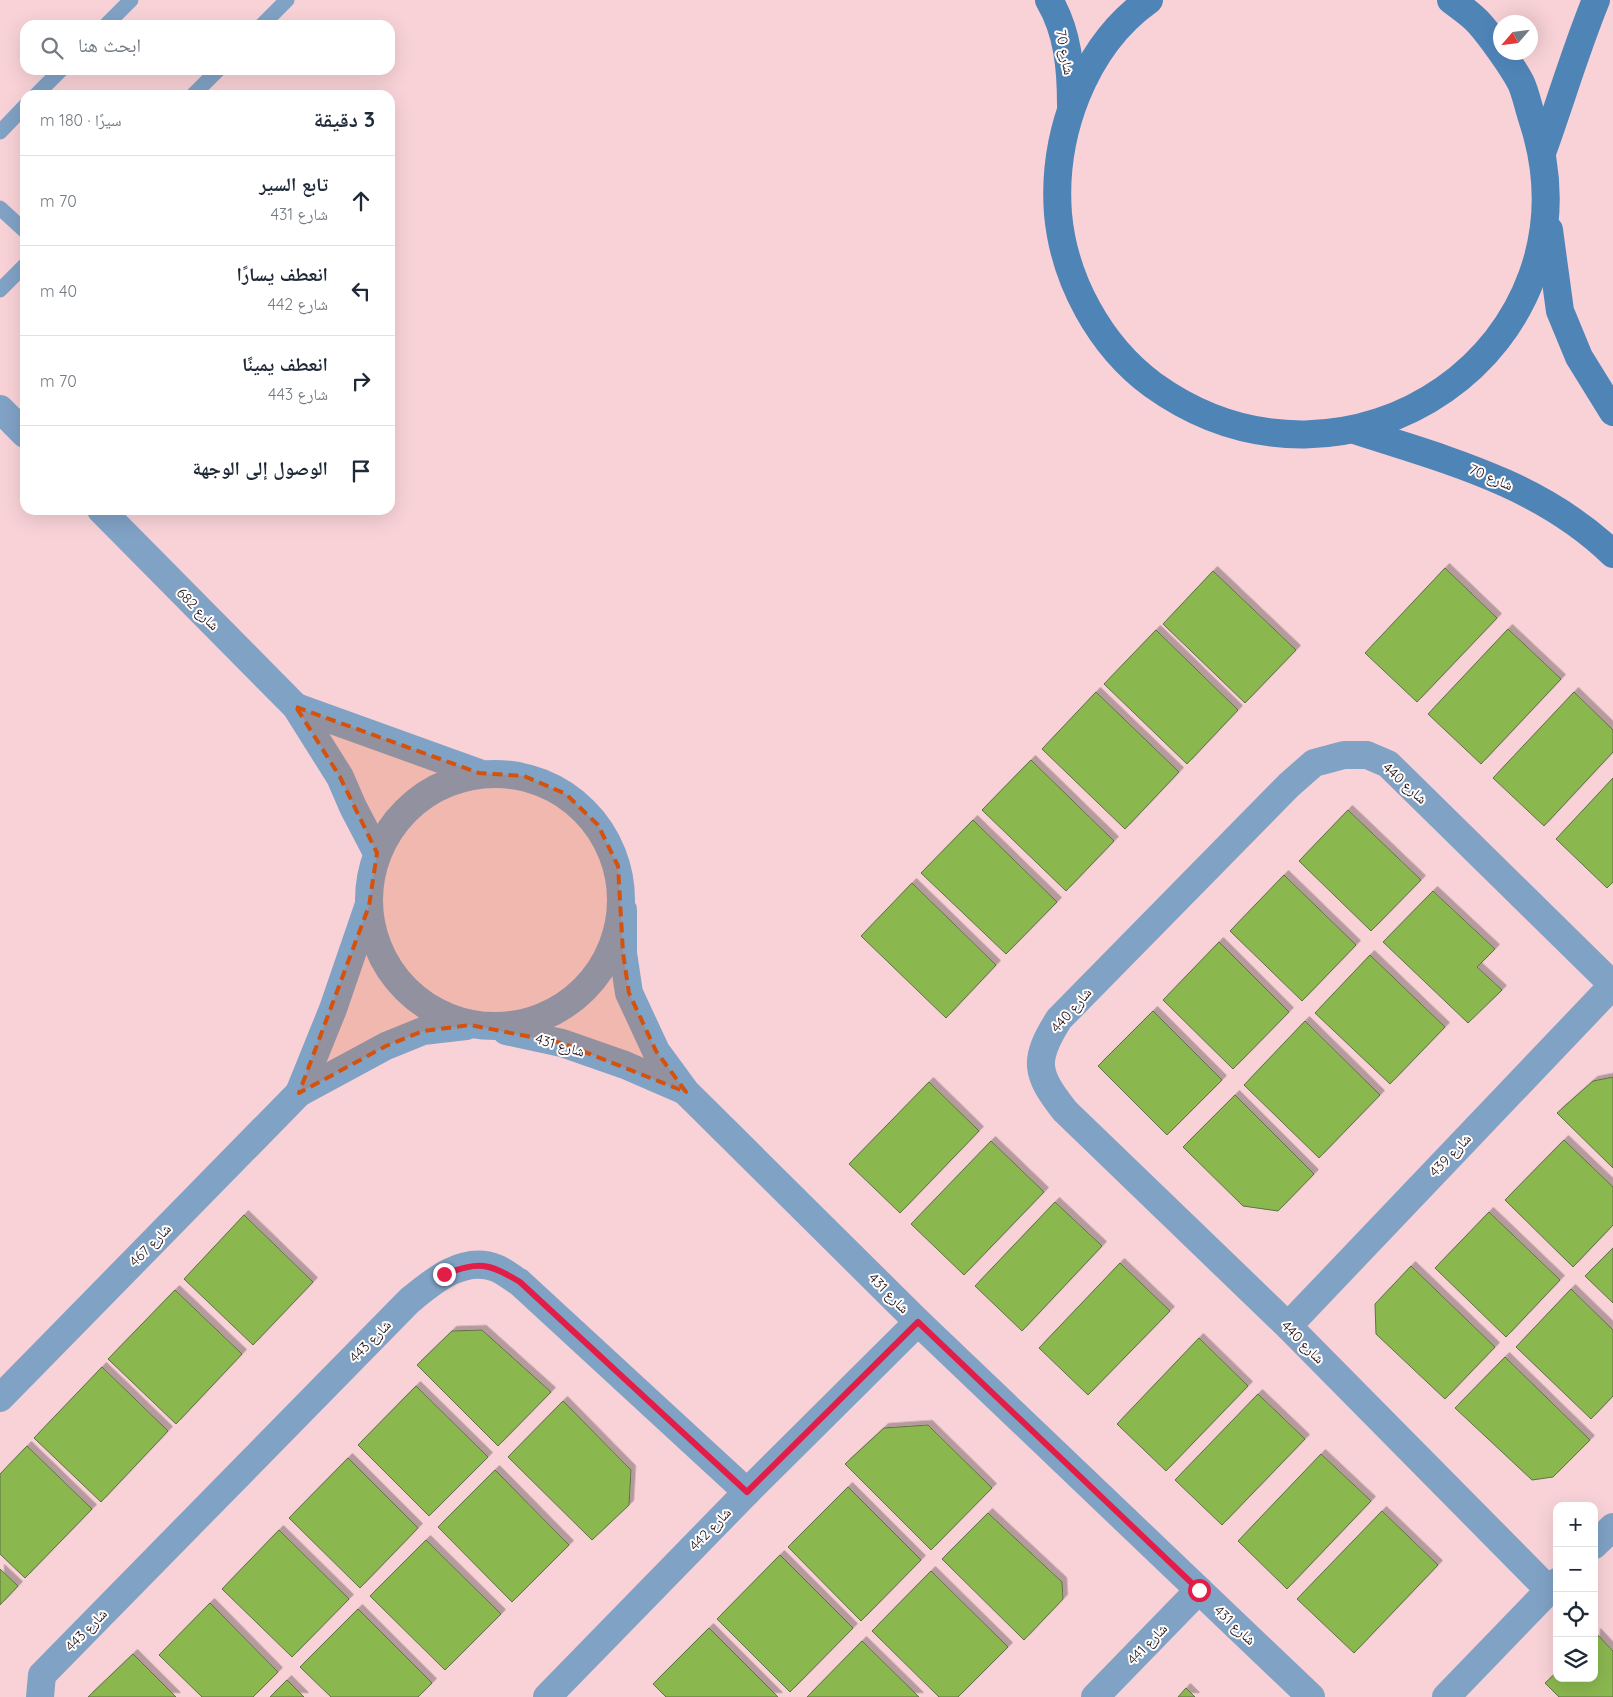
<!DOCTYPE html>
<html lang="ar">
<meta charset="utf-8">
<style>
body{margin:0;font-family:Quicksand,"Noto Naskh Arabic",sans-serif;background:#f6f6f7;color:#1f2937;direction:rtl}
.controls{position:absolute;right:15px;bottom:15px;display:grid;overflow:hidden;border-radius:10px;box-shadow:0 5px 20px #0002}
.controls button{width:45px;height:45px;display:grid;place-items:center;padding:0;border:0;border-bottom:1px solid #e0e1e3;background:#fff;color:#1f2937;font:25px sans-serif}
.compass{position:absolute;left:1493px;top:15px;width:45px;height:45px;border-radius:50%;background:#fff;box-shadow:0 5px 20px #0002;rotate:242deg}
.stop{position:absolute;width:15px;height:15px;margin:-11px;border:4px solid #e11d48;border-radius:50%;background:#fff}
.stop.end{background:#e11d48;border-color:#fff;box-shadow:0 1px 5px #0008}
.list{margin:0;padding:0;list-style:none}
h2{display:flex;justify-content:space-between;align-items:center;height:65px;margin:0;padding:0 20px;font-size:21px}
h2 small{font-size:16px;font-weight:400;color:#747a83}
.list li{display:grid;grid-template-columns:32px 1fr auto;gap:15px;align-items:center;box-sizing:border-box;height:90px;padding:0 20px;border-top:1px solid #e0e1e3}
.list b{display:block;font-size:19px;white-space:nowrap}
.list p{margin:0;font-size:16px;white-space:nowrap;color:#747a83}
.list em{font-size:16px;font-style:normal;color:#747a83}
.icon{flex:none;width:28px;height:28px;fill:none;stroke:currentColor;stroke-width:2;stroke-linecap:round;stroke-linejoin:round}
.map{position:relative;flex:none;width:1613px;height:1697px;overflow:hidden;direction:ltr}
.search{position:absolute;background:#fff;box-shadow:0 5px 20px #0002;left:20px;top:20px;width:375px;height:55px;display:flex;align-items:center;gap:12px;box-sizing:border-box;padding:0 18px;border-radius:15px;color:#747a83;font-size:19px}
.panel{position:absolute;background:#fff;box-shadow:0 5px 20px #0002;left:20px;top:90px;width:375px;height:425px;border-radius:15px;direction:rtl}
.map>svg:first-child{display:block}
.building{fill:#8bb74f;stroke:#5d7244;filter:url(#shadow)}
.lines{fill:none;stroke-linecap:round;stroke-linejoin:round}
.lane{stroke:#80a2c5;stroke-width:15}
.street{stroke:#80a2c5;stroke-width:28}
.secondary{stroke:#4f84b7;stroke-width:28}
.route{stroke:#e11d48;stroke-width:6}
.marked{fill:#d5520d;fill-opacity:0.2;stroke:#d5520d;stroke-width:4;stroke-dasharray:10 6;stroke-linejoin:round}
.labels{text-anchor:middle;dominant-baseline:central;stroke-width:4;stroke-linejoin:round;paint-order:stroke}
.street-label{font-size:14px;fill:#271115;stroke:#fefefe}
</style>
<div class="map">
<svg width="1613" height="1697" viewBox="0 0 1613 1697">
<defs>
<filter id="shadow"><feDropShadow dx="4.5" dy="-4.5" stdDeviation="0" flood-color="#0004"/></filter>
</defs>
<rect width="100%" height="100%" fill="#f8d2d7"/>
<g class="building">
<path d="M1445,568l52,50 -80,84 -52,-49z"/>
<path d="M1213,571l83,79 -51,53 -82,-79z"/>
<path d="M1508,629l53,50 -80,85 -53,-50z"/>
<path d="M1156,630l82,80 -51,54 -83,-80z"/>
<path d="M1096,692l83,80 -54,57 -83,-80z"/>
<path d="M1574,692l39,38v22l-69,74 -51,-48z"/>
<path d="M1031,760l83,81 -48,50 -84,-81z"/>
<path d="M1613,778v104l-6,6 -51,-49z"/>
<path d="M1348,810l73,70 -50,51 -72,-70z"/>
<path d="M973,820l84,82 -51,52 -85,-81z"/>
<path d="M1284,875l72,70 -54,56 -72,-70z"/>
<path d="M912,883l84,82 -50,53 -85,-82z"/>
<path d="M1433,891l62,58 -18,18 25,23 -34,33 -85,-81z"/>
<path d="M1219,942l70,70 -56,57 -70,-69z"/>
<path d="M1370,955l75,72 -55,57 -75,-71z"/>
<path d="M1153,1011l69,69 -55,55 -69,-69z"/>
<path d="M1305,1021l75,74 -61,63 -75,-73z"/>
<path d="M1613,1077v91l-56,-55 36,-32z"/>
<path d="M929,1082l50,49 -79,82 -51,-49z"/>
<path d="M1235,1095l79,79 -36,37 -35,-5 -60,-59z"/>
<path d="M1564,1140l49,47v38l-40,42 -68,-67z"/>
<path d="M991,1141l53,51 -80,83 -53,-51z"/>
<path d="M1055,1202l47,44 -80,85 -47,-45z"/>
<path d="M1489,1212l71,68 -54,57 -71,-69z"/>
<path d="M244,1215l69,67 -60,63 -69,-66z"/>
<path d="M1613,1248v55l-28,-27z"/>
<path d="M1120,1263l50,48 -82,84 -49,-47z"/>
<path d="M1411,1266l84,81 -50,52 -69,-65 -1,-30z"/>
<path d="M1571,1289l42,41v66l-22,23 -75,-72z"/>
<path d="M175,1290l67,64 -66,70 -68,-65z"/>
<path d="M482,1330l69,62 -53,54 -81,-81 35,-34z"/>
<path d="M1199,1338l49,48 -82,85 -49,-47z"/>
<path d="M1505,1357l85,83 -37,37 -21,3 -77,-72z"/>
<path d="M102,1367l66,64 -67,71 -67,-64z"/>
<path d="M416,1386l72,71 -59,59 -71,-71z"/>
<path d="M1258,1394l47,45 -83,86 -47,-45z"/>
<path d="M563,1401l68,69 -2,35 -37,35 -84,-83z"/>
<path d="M928,1425l64,63 -61,62 -86,-86 39,-36z"/>
<path d="M27,1446l65,63 -67,69 -25,-24v-80z"/>
<path d="M1321,1454l50,47 -84,88 -49,-48z"/>
<path d="M348,1458l70,70 -58,60 -71,-70z"/>
<path d="M495,1470l74,75 -57,57 -74,-75z"/>
<path d="M848,1487l73,73 -60,61 -73,-74z"/>
<path d="M1382,1511l56,54 -84,88 -57,-54z"/>
<path d="M988,1513l74,69 1,17 -39,41 -82,-81z"/>
<path d="M279,1530l70,69 -57,58 -70,-68z"/>
<path d="M426,1540l75,74 -56,56 -75,-74z"/>
<path d="M780,1555l73,73 -63,64 -73,-73z"/>
<path d="M0,1569l18,17 -18,19z"/>
<path d="M931,1571l77,76 -50,50h-19l-67,-66z"/>
<path d="M210,1603l68,69 -25,25h-51l-43,-42z"/>
<path d="M358,1609l74,74 -14,14h-87l-31,-30z"/>
<path d="M709,1628l69,69h-112l-13,-13z"/>
<path d="M1596,1633l17,18v46h-54l-14,-14 12,-11v6h37z"/>
<path d="M862,1641l57,56h-112z"/>
<path d="M133,1654l43,43h-88z"/>
<path d="M287,1680l17,17h-34z"/>
<path d="M1186,1688l9,9h-17z"/>
</g>
<g class="lines">
<g class="lane">
<path d="M106,25l25,-25"/>
<path d="M262,25l25,-25"/>
<path d="M36,95l25,-25"/>
<path d="M193,95l25,-25"/>
<path d="M0,132l25,-26"/>
<path d="M0,208l25,23"/>
<path d="M0,290l25,-25"/>
</g>
<g class="street">
<path d="M0,409l25,25"/>
<path d="M101,510l195,197 44,70 13,30 24,46"/>
<path d="M296,707l183,66"/>
<circle cx="495" cy="900" r="126"/>
<path d="M623,910v43l6,40 27,58 30,41 232,230 393,375"/>
<path d="M506,1031l56,12 63,22 60,26"/>
<path d="M299,1093l34,-84 35,-102"/>
<path d="M1288,1326l325,-341 -225,-221 -21,-9h-23l-30,8 -25,22 -230,234c-26,41 -24,54 6,92l223,215 261,264"/>
<path d="M0,1398l299,-305 87,-47 37,-15 43,-5"/>
<path d="M1594,1545l19,-18"/>
<path d="M40,1697l2,-22 367,-374c23,-19 54,-46 87,-33 8,3 16,10 23,14l228,210"/>
<path d="M547,1697l200,-205 171,-170"/>
<path d="M1095,1697l104,-107"/>
<path d="M1446,1697l111,-115"/>
</g>
<g class="secondary">
<path d="M1049,0c19,32 22,69 22,105"/>
<path d="M1149,0c-66,47 -97,136 -91,214 6,66 42,132 95,171 195,140 455,-39 379,-267 -4,-12 -6,-24 -11,-35 -7,-14 -31,-48 -42,-60 -8,-9 -19,-16 -28,-23"/>
<path d="M1543,150c18,-50 33,-101 53,-150"/>
<path d="M1549,230l11,81 19,46 34,55"/>
<path d="M1354,430c93,30 187,54 259,124"/>
</g>
</g>
<g class="lines">
<path class="route" d="M444,1274c36,-12 43,-12 76,8l227,210 171,-170 281,268"/>
</g>
<path class="marked" d="M296,707l183,66 45,3 42,18 32,31 20,41 5,87 6,40 27,58 30,41 -124,-49 -92,-18 -47,6 -37,15 -87,47 70,-187 8,-53 -37,-76z"/>
<g class="labels">
<g class="street-label">
<text transform="translate(1065 52) rotate(79)">شارع 70</text>
<text transform="translate(1491 477) rotate(23)">شارع 70</text>
<text transform="translate(198 609) rotate(45)">شارع 682</text>
<text transform="translate(1405 783) rotate(42)">شارع 440</text>
<text transform="translate(1071 1010) rotate(-49)">شارع 440</text>
<text transform="translate(560 1045) rotate(16)">شارع 431</text>
<text transform="translate(1450 1155) rotate(-46)">شارع 439</text>
<text transform="translate(150 1245) rotate(-46)">شارع 467</text>
<text transform="translate(889 1293) rotate(45)">شارع 431</text>
<text transform="translate(370 1341) rotate(-46)">شارع 443</text>
<text transform="translate(1303 1342) rotate(45)">شارع 440</text>
<text transform="translate(710 1529) rotate(-46)">شارع 442</text>
<text transform="translate(1235 1625) rotate(43)">شارع 431</text>
<text transform="translate(86 1630) rotate(-46)">شارع 443</text>
<text transform="translate(1147 1644) rotate(-46)">شارع 441</text>
</g>
</g>
</svg>
<div class="controls">
<button>+</button>
<button>−</button>
<button><svg class="icon" aria-label="locate" viewBox="0 0 24 24"><circle cx="12" cy="12" r="6"/><path d="M12 2v4M12 18v4M2 12h4M18 12h4"/></svg></button>
<button><svg class="icon" aria-label="layers" viewBox="0 0 24 24"><path d="M12 4l9 5-9 5-9-5zM3 14l9 5 9-5"/></svg></button>
</div>
<svg class="compass" viewBox="-18 -18 36 36"><path d="M0-13l5 13h-10z" fill="#e53935"/><path d="M0 13l5-13h-10z" fill="#747a83"/></svg>
<div class="stop" style="left:1199px;top:1590px"></div>
<div class="stop end" style="left:444px;top:1274px"></div>
<div class="search"><svg class="icon" aria-label="search" viewBox="0 0 24 24"><circle cx="10" cy="10" r="6"/><path d="M15 15l6 6"/></svg>ابحث هنا</div>
<section class="panel">
<h2>3 دقيقة<small>سيرًا · 180 m</small></h2>
<ul class="list">
<li><svg class="icon" aria-label="ahead" viewBox="0 0 24 24"><path d="M12 20V5M6 11l6-6 6 6"/></svg><div><b>تابع السير</b><p>شارع 431</p></div><em>70 m</em></li>
<li><svg class="icon" aria-label="left" viewBox="0 0 24 24"><path d="M17 20v-9H6M10 6l-5 5 5 5"/></svg><div><b>انعطف يسارًا</b><p>شارع 442</p></div><em>40 m</em></li>
<li><svg class="icon" aria-label="right" viewBox="0 0 24 24"><path d="M7 20v-9h11M14 6l5 5-5 5"/></svg><div><b>انعطف يمينًا</b><p>شارع 443</p></div><em>70 m</em></li>
<li><svg class="icon" aria-label="arrive" viewBox="0 0 24 24"><path d="M6 21V4h12l-3 4 3 4H6"/></svg><div><b>الوصول إلى الوجهة</b></div></li>
</ul>
</section>
</div>
